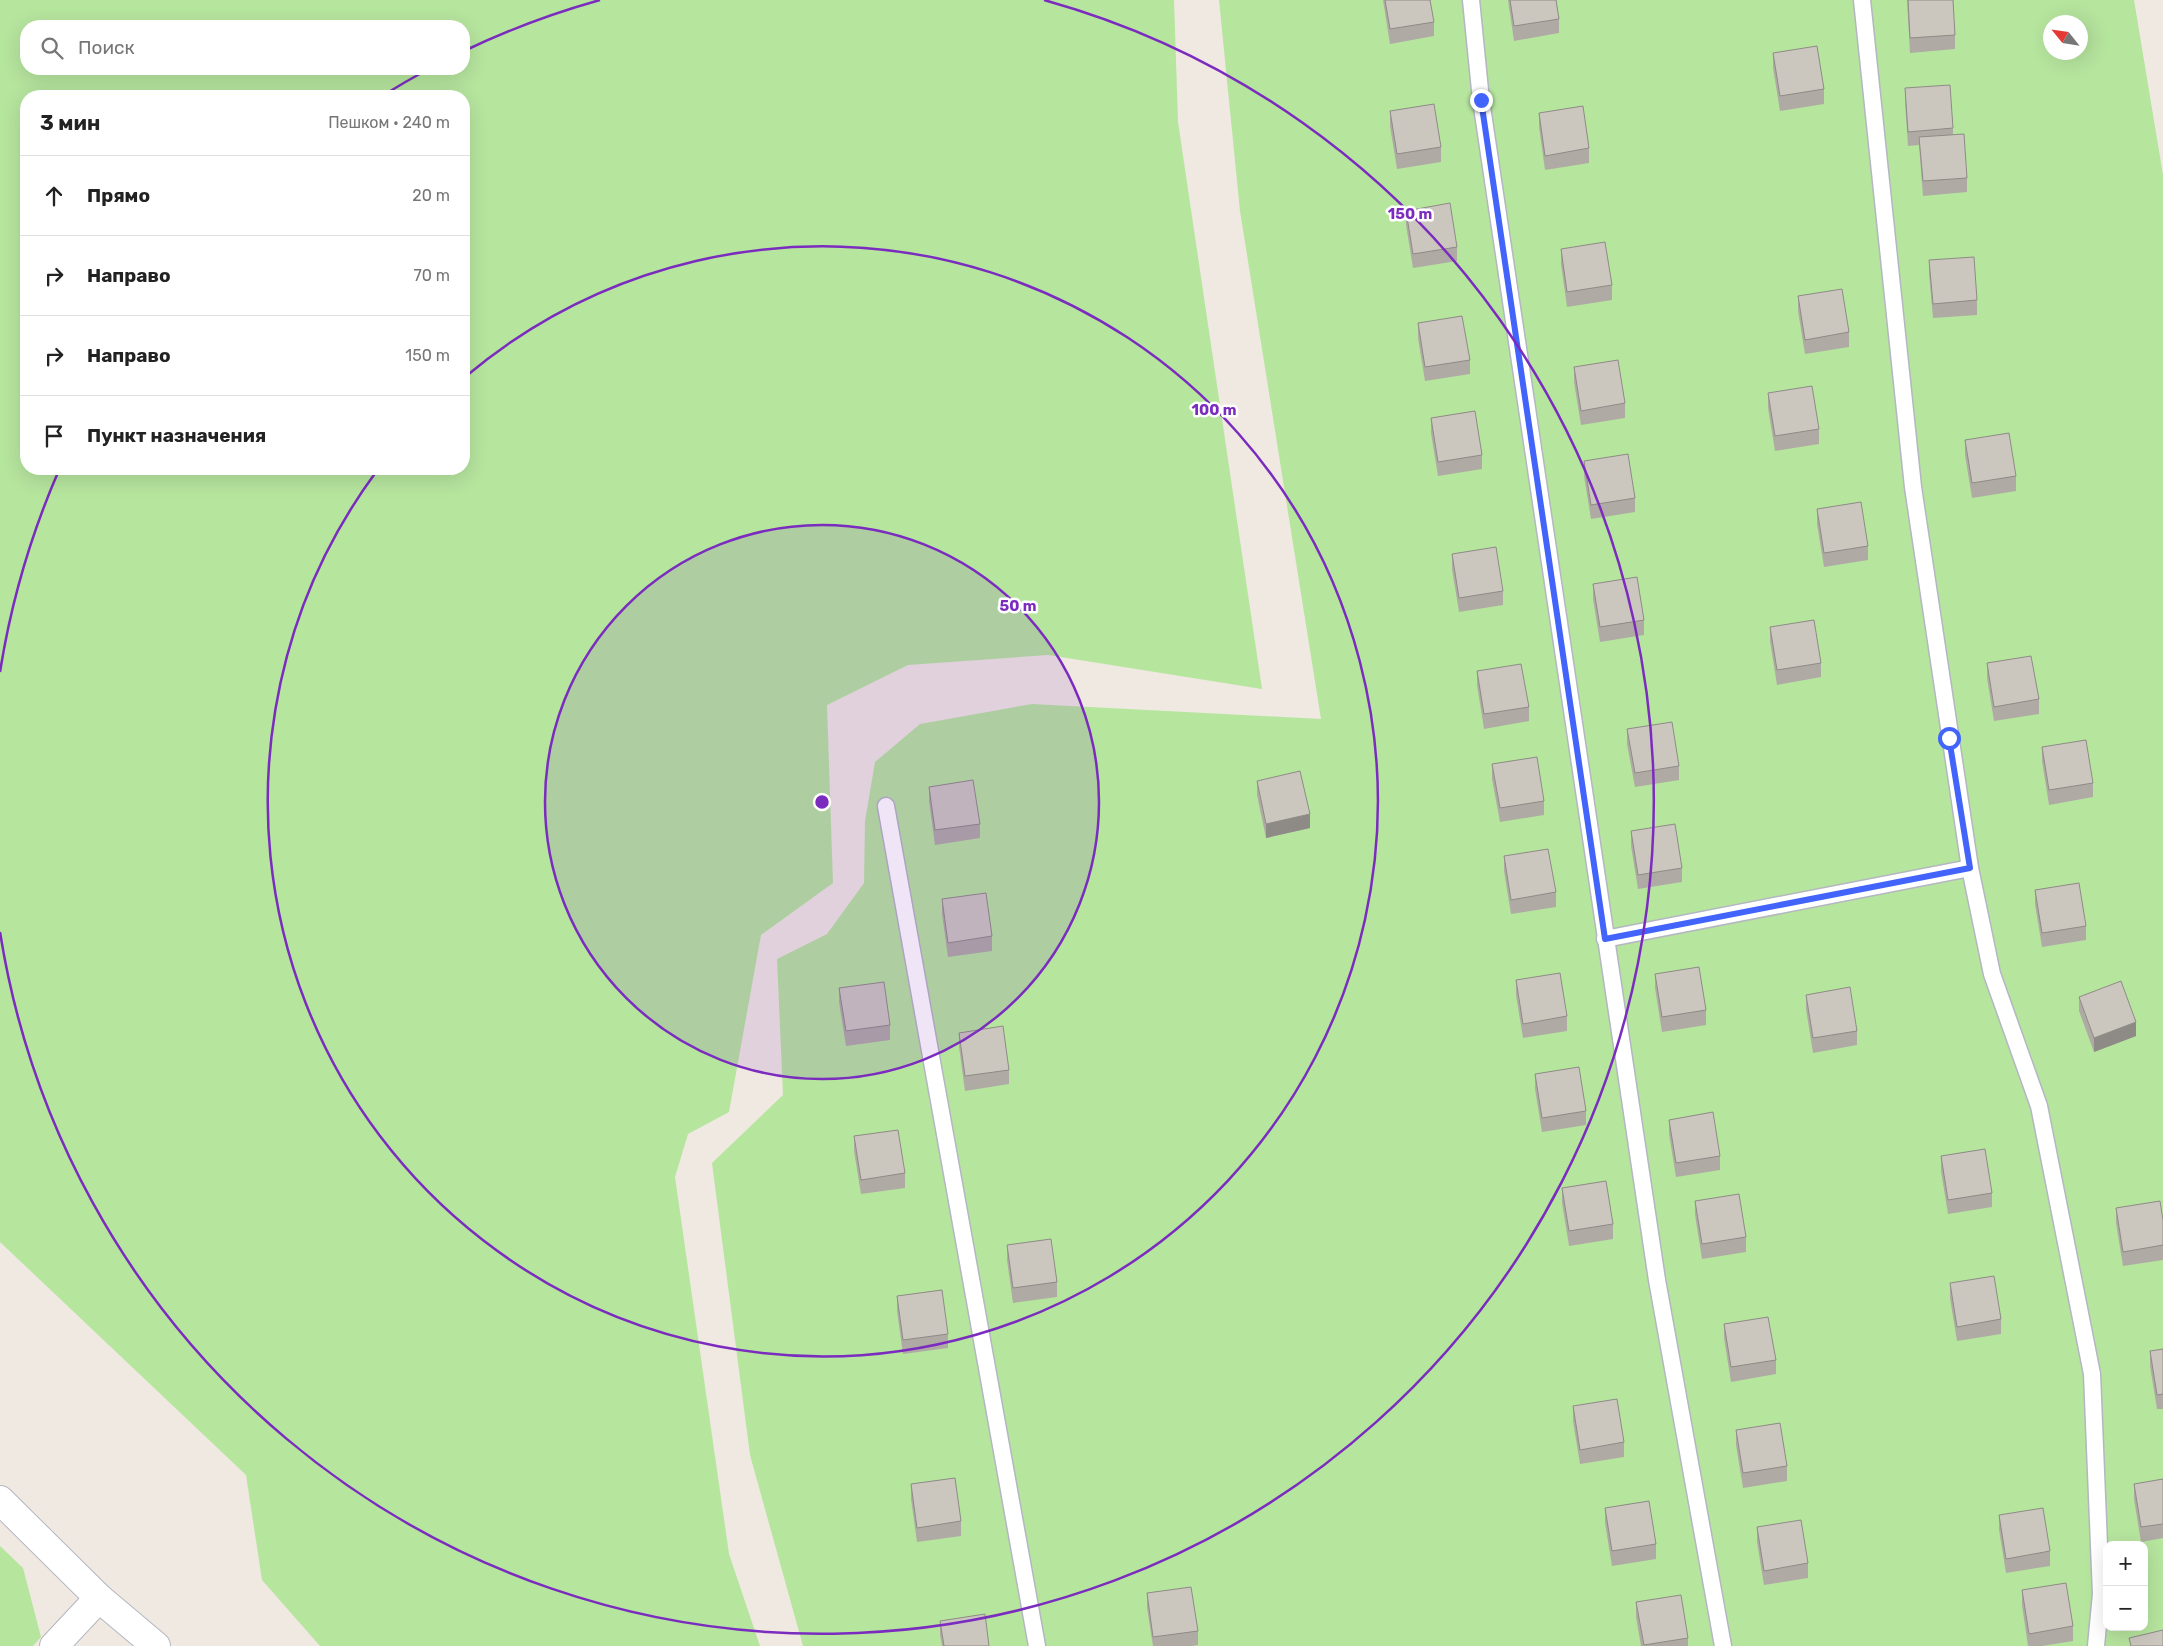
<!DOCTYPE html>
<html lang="ru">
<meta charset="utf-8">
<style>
body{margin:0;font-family:Rubik,sans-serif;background:#f6f6f6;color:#222}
.controls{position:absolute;right:15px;bottom:15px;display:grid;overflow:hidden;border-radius:10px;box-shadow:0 5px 20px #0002}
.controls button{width:45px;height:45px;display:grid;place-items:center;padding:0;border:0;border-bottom:1px solid #e0e0e0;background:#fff;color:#222;font:25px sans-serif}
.compass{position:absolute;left:2043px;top:15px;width:45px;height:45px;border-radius:50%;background:#fff;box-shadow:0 5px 20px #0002;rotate:300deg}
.stop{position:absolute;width:15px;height:15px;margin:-11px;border:4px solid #4264fb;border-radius:50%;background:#fff}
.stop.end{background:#4264fb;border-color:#fff;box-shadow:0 1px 5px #0008}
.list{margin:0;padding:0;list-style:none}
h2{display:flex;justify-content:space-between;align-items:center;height:65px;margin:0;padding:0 20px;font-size:21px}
h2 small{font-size:16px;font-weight:400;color:#767676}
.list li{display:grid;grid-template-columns:32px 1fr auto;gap:15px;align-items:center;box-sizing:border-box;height:80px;padding:0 20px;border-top:1px solid #e0e0e0}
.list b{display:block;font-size:19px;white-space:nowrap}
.list em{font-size:16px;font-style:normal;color:#767676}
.icon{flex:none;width:28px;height:28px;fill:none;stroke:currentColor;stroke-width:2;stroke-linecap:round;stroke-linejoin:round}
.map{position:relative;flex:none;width:2163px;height:1646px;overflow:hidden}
.search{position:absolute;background:#fff;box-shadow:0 5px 20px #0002;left:20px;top:20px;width:450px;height:55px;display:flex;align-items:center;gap:12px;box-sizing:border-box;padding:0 18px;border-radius:20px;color:#767676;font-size:19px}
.panel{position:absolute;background:#fff;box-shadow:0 5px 20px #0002;left:20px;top:90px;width:450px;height:385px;border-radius:20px}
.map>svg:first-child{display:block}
.green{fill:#b6e59e;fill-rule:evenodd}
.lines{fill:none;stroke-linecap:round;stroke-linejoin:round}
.lane-casing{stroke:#b4b7c1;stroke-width:19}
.street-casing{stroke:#b4b7c1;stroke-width:30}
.lane{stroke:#fff;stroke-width:16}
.street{stroke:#fff;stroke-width:28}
.wall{fill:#afaba4}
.shaded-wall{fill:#8e8b86}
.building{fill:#cbc7bf;stroke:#8e8b86}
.route{stroke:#4264fb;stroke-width:6}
.ring{fill:none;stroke:#7b2cbf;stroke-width:2.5}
.centre{fill:#7b2cbf;stroke:#fff;stroke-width:2.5}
.ring-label{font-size:15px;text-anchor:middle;font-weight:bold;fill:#7b2cbf;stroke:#fff;stroke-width:5;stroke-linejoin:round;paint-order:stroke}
</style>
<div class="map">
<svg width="2163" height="1646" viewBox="0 0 2163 1646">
<rect width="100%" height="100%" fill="#efe9e1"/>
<g class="green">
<path d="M0,0h1174l4,122 84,567 -214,-34 -140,10 -81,40 6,178 -72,52 -32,177 -41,22 -13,43 54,377 31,92h-440l-58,-66 -16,-105 -246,-233zM26,26h438v43h-438zM26,96h438v373h-438z"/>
<path d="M1219,0h915l29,175v1471h-1360l-53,-191 -38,-292 71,-68 -6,-136 50,-25 37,-51 1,-62 10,-59 45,-38 112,-20 289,15 -81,-508zM2050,22h30v30h-30zM2107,1545h37v82h-37z"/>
<path d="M0,1546l23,22 18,69 -8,9h-33z"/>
</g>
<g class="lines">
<defs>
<g id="lane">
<path d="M1471,0l10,100 176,1180 66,366"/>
<path d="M1862,0l51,487 57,381 22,106 47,132 53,268 9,220 -5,52"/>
<path d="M886,806l151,840"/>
<path d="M1605,939l365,-71"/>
</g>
<g id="street">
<path d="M0,1500l99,98 57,48"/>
<path d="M54,1646l45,-48"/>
</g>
</defs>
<use href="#lane" class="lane-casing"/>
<use href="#street" class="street-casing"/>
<use href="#lane" class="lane"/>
<use href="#street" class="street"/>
</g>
<g class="wall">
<path d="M1383,0h47l4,22v14l-44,8z"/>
<path d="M1508,0h48l3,19v14l-45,8z"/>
<path d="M1907,0h46l2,35v14l-45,4z"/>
<path d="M1773,53l51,36v15l-44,7 -7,-43z"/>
<path d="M1905,88l48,40v7l14,43v14l-44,4 -4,-51 -11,1 -3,-44z"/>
<path d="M1390,111l51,36v15l-44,7 -7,-43z"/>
<path d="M1539,113l50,35v15l-44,7 -6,-43z"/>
<path d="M1406,211l51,36v14l-44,7 -7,-43z"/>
<path d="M1561,249l51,36v15l-45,7 -6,-43z"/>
<path d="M1929,260l48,40v15l-44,3 -4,-44z"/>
<path d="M1798,296l51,36v15l-44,7 -7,-43z"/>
<path d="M1418,323l52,37v14l-45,7 -7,-43z"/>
<path d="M1574,367l51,36v15l-44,7 -7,-43z"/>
<path d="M1768,393l51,36v15l-44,7 -7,-43z"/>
<path d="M1431,418l51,37v14l-44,7 -7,-43z"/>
<path d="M1965,440l51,36v15l-44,7 -7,-43z"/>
<path d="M1584,461l51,37v14l-44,7 -7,-43z"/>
<path d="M1817,509l51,37v14l-44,7 -7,-43z"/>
<path d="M1452,554l51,37v14l-44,7 -7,-43z"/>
<path d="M1593,584l51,36v15l-44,7 -7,-43z"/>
<path d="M1770,627l51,36v14l-44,8 -7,-44z"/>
<path d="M1987,663l52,36v15l-45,7 -7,-43z"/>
<path d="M1477,671l52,36v14l-45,8 -7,-44z"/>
<path d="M1627,729l52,37v14l-44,7 -8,-43z"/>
<path d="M2042,747l51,36v14l-44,8 -7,-44z"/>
<path d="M1492,764l52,37v14l-44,7 -8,-43z"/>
<path d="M1257,781l53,47 -44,10 -9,-43z"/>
<path d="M929,787l51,37v14l-45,7 -6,-44z"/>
<path d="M1631,831l51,37v14l-44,7 -7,-43z"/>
<path d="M1504,856l52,36v15l-45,7 -7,-43z"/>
<path d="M2035,890l51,36v14l-44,7 -7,-43z"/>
<path d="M942,899l50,37v15l-44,6 -6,-43z"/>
<path d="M1655,974l51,36v15l-44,7 -7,-44z"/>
<path d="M1516,980l51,36v15l-44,7 -7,-43z"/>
<path d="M839,988l51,37v15l-44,6 -7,-44z"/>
<path d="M1806,995l51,36v14l-44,8 -7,-44z"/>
<path d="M2079,997l57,39 -42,16 -15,-41z"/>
<path d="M959,1033l50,37v14l-44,7 -6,-44z"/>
<path d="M1535,1074l51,37v14l-44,7 -7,-43z"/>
<path d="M1669,1120l51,36v14l-44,7 -7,-43z"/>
<path d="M854,1136l51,37v15l-44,6 -7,-43z"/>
<path d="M1941,1156l51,37v14l-44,7 -7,-43z"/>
<path d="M1562,1188l51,36v15l-44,7 -7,-43z"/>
<path d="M1695,1201l51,36v15l-44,7 -7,-44z"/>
<path d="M2116,1208l47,12v40l-40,6 -7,-43z"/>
<path d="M1007,1245l50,37v15l-44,6 -6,-43z"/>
<path d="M1950,1283l51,36v15l-44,7 -7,-43z"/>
<path d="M897,1296l51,38v14l-45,6 -6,-43z"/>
<path d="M1724,1324l52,36v14l-45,8 -7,-44z"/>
<path d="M2163,1349v60h-6l-7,-43v-15z"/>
<path d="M1573,1406l51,36v15l-44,7 -7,-43z"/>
<path d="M1736,1430l51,36v15l-44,7 -7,-43z"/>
<path d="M2163,1479v59l-22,4 -7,-43v-15z"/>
<path d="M911,1484l50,37v15l-44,6 -6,-43z"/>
<path d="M1605,1508l51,36v15l-44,7 -7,-43z"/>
<path d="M1999,1515l51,36v15l-44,7 -7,-43z"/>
<path d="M1757,1527l51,36v15l-44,7 -7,-43z"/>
<path d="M2022,1590l51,36v15l-31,5h-14l-6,-41z"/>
<path d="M1147,1593l51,38v14l-6,1h-39l-6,-38z"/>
<path d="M1636,1602l52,36v8h-47l-5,-29z"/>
<path d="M940,1621l49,25h-47l-2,-11z"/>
</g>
<g class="shaded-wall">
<path d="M1310,814v14l-44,10v-14z"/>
<path d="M2136,1022v14l-42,16v-14z"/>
</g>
<g class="building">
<path d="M1385,0h45l4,22 -44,7z"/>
<path d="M1510,0h46l3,19 -45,7z"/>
<path d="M1908,0h45l2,35 -45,3z"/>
<path d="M1817,46l7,43 -44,7 -7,-43z"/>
<path d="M1950,85l3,43 -45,4 -3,-44z"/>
<path d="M1434,104l7,43 -44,7 -7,-43z"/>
<path d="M1583,106l6,42 -44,8 -6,-43z"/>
<path d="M1964,134l3,44 -44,3 -4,-44z"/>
<path d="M1450,203l7,44 -44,7 -7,-43z"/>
<path d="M1605,242l7,43 -45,7 -6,-43z"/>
<path d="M1974,257l3,43 -44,4 -4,-44z"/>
<path d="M1842,289l7,43 -44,8 -7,-44z"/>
<path d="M1462,316l8,44 -45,7 -7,-44z"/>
<path d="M1618,360l7,43 -44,8 -7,-44z"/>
<path d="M1812,386l7,43 -44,7 -7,-43z"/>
<path d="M1475,411l7,44 -44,7 -7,-44z"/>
<path d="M2009,433l7,43 -44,7 -7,-43z"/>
<path d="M1628,454l7,44 -44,7 -7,-44z"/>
<path d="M1861,502l7,44 -44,7 -7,-44z"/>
<path d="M1496,547l7,44 -44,7 -7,-44z"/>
<path d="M1637,577l7,43 -44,7 -7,-43z"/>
<path d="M1814,620l7,43 -44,7 -7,-43z"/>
<path d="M2031,656l8,43 -45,8 -7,-44z"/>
<path d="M1521,664l8,43 -45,7 -7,-43z"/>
<path d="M1672,722l7,44 -44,7 -8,-44z"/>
<path d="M2086,740l7,43 -44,7 -7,-43z"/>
<path d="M1537,757l7,44 -44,7 -8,-44z"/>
<path d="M1300,771l10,43 -44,10 -9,-43z"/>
<path d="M973,780l7,44 -45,6 -6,-43z"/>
<path d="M1675,824l7,44 -44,7 -7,-44z"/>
<path d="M1548,849l8,43 -45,8 -7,-44z"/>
<path d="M2079,883l7,43 -44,7 -7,-43z"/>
<path d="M986,893l6,43 -44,7 -6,-44z"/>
<path d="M1699,967l7,43 -44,7 -7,-43z"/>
<path d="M1560,973l7,43 -44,8 -7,-44z"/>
<path d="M2121,981l15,41 -42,16 -15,-41z"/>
<path d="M884,982l6,43 -44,6 -7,-43z"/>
<path d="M1850,987l7,44 -44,7 -7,-43z"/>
<path d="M1003,1026l6,44 -44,6 -6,-43z"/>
<path d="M1579,1067l7,44 -44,7 -7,-44z"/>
<path d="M1713,1112l7,44 -44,7 -7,-43z"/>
<path d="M898,1130l7,43 -44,7 -7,-44z"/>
<path d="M1985,1149l7,44 -44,7 -7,-44z"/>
<path d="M1606,1181l7,43 -44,7 -7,-43z"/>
<path d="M1739,1194l7,43 -44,7 -7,-43z"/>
<path d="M2160,1201l3,19v25l-40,7 -7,-44z"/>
<path d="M1051,1239l6,43 -44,6 -6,-43z"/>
<path d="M1994,1276l7,43 -44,8 -7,-44z"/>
<path d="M942,1290l6,44 -45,6 -6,-44z"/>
<path d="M1768,1317l8,43 -45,7 -7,-43z"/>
<path d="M2163,1349v45l-6,1 -7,-44z"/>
<path d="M1617,1399l7,43 -44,8 -7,-44z"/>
<path d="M1780,1423l7,43 -44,7 -7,-43z"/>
<path d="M955,1478l6,43 -44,7 -6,-44z"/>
<path d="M2163,1479v45l-22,3 -7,-43z"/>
<path d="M1649,1501l7,43 -44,7 -7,-43z"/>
<path d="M2043,1508l7,43 -44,8 -7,-44z"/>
<path d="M1801,1520l7,43 -44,8 -7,-44z"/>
<path d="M2066,1583l7,43 -44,8 -7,-44z"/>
<path d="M1191,1587l7,44 -45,6 -6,-44z"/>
<path d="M1681,1595l7,43 -44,7 -8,-43z"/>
<path d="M985,1614l4,32h-45l-4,-25z"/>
<path d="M2163,1630v16h-32l-2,-8z"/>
</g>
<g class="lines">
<path class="route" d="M1481,100l124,839 365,-71 -21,-130"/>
</g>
<circle cx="822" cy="802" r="277" fill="#7b2cbf" fill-opacity=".12"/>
<g class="ring">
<circle cx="822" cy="802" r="277"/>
<path d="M465 377A555 555 0 1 1 376 472"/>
<path d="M0 672A832 832 0 0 1 59 470M387 93A832 832 0 0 1 425 71M464 51A832 832 0 0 1 600 0M1044 0A832 832 0 1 1 0 932"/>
</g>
<circle cx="822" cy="802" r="8" class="centre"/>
<g class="ring-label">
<text x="1410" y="219">150 m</text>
<text x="1214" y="415">100 m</text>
<text x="1018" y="611">50 m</text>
</g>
</svg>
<div class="controls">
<button>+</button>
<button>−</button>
</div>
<svg class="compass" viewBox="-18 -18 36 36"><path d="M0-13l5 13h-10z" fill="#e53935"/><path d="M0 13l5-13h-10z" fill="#767676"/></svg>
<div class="stop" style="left:1949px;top:738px"></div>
<div class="stop end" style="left:1481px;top:100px"></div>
<div class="search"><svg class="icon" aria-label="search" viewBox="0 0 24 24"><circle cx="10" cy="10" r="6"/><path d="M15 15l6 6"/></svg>Поиск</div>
<section class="panel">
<h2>3 мин<small>Пешком · 240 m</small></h2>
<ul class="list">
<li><svg class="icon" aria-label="ahead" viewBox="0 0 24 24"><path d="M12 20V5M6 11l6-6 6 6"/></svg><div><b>Прямо</b></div><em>20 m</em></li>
<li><svg class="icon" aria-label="right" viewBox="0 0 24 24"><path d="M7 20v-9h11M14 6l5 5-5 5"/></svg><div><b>Направо</b></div><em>70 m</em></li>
<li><svg class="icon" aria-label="right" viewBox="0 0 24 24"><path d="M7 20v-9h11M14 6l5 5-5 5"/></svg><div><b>Направо</b></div><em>150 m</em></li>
<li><svg class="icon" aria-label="arrive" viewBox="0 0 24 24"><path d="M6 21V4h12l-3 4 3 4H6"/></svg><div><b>Пункт назначения</b></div></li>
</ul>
</section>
</div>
